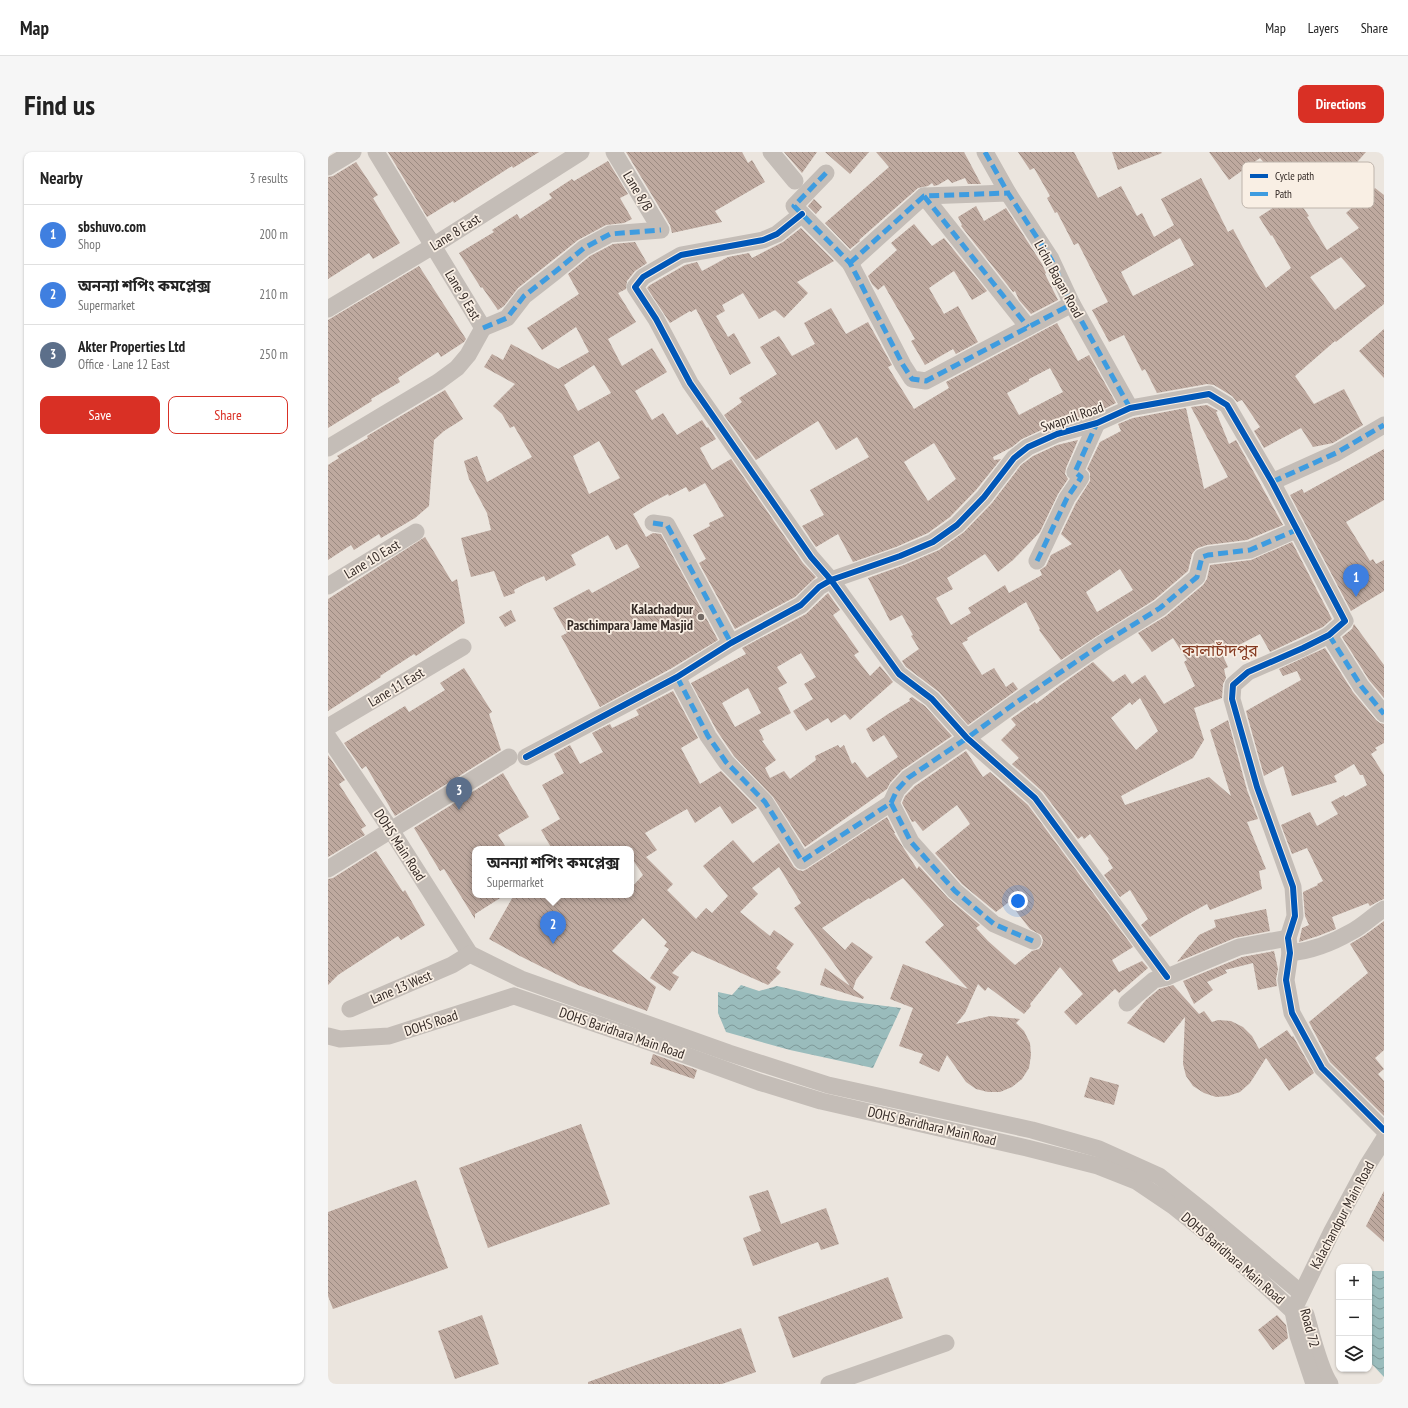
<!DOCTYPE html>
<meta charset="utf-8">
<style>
body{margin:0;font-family:"PT Sans Narrow","Noto Sans Bengali",sans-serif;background:#f6f6f6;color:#222}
.controls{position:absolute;right:12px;bottom:12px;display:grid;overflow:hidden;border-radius:8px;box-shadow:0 1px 3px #0004}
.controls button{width:36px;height:36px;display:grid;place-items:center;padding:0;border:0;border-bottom:1px solid #e0e0e0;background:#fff;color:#222;font:20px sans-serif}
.you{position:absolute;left:690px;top:749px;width:14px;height:14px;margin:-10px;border:3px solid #fff;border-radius:50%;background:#1a73e8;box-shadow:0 0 0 6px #1a73e833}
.badge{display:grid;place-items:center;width:26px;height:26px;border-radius:50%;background:#d93025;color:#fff;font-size:13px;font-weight:700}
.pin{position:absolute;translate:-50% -33px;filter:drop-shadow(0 1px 2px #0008)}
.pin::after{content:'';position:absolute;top:21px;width:14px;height:12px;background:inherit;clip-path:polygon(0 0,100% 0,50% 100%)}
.popup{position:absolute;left:144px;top:694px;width:162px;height:52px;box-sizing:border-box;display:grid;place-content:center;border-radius:8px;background:#fff;filter:drop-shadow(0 1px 3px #0005);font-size:13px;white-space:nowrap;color:#767676}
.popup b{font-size:15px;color:#222}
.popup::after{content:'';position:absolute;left:50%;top:100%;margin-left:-8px;border:8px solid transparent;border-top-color:#fff}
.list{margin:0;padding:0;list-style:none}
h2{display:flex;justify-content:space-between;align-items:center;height:52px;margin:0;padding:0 16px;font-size:17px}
h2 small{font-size:13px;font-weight:400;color:#767676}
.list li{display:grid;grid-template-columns:26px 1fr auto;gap:12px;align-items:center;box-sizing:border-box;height:60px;padding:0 16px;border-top:1px solid #e0e0e0}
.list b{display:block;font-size:15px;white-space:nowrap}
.list p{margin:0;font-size:13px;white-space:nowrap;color:#767676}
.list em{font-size:13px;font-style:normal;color:#767676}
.actions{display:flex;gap:8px;padding:12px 16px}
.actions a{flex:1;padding:9px 0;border:1px solid #d93025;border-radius:8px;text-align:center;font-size:14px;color:#d93025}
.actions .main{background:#d93025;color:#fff}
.icon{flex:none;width:22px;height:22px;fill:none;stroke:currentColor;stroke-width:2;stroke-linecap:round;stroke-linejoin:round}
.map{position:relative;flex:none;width:1056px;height:1232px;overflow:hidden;border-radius:8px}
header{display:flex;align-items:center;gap:24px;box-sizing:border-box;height:56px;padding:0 20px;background:#fff;border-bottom:1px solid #e0e0e0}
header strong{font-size:19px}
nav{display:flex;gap:22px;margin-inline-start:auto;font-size:14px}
.intro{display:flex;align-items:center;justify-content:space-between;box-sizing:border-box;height:96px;padding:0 24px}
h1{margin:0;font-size:28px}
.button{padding:10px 18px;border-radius:8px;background:#d93025;color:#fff;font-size:14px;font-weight:700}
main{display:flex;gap:24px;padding:0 24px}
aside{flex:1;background:#fff;border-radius:8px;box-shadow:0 1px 3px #0004}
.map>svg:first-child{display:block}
.water{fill:url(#water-waves)}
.building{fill:url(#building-back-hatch);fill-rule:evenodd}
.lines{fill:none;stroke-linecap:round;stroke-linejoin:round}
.minor{stroke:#c4bdb7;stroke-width:17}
.quiet{stroke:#3e9ce0;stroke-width:5;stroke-dasharray:10 5;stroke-linecap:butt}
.cycleway-casing{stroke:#f9efe4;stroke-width:8}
.cycleway{stroke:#0057b8;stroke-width:6}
.poi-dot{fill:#746b66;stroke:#f9efe4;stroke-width:1.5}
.labels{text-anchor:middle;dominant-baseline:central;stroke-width:3.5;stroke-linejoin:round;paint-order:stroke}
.street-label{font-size:14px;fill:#342a26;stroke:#f9efe4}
.poi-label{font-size:14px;font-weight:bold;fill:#342a26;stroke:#f9efe4;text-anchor:end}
.quarter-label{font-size:16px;fill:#83381f;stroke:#f9efe4}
.key{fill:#f9efe4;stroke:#beb4ab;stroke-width:1}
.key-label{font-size:11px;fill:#342a26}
</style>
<header>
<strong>Map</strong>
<nav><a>Map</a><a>Layers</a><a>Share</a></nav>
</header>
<div class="intro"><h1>Find us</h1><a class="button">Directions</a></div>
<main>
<aside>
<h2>Nearby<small>3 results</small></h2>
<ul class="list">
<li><span class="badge" style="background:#3f7fe0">1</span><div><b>sbshuvo.com</b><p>Shop</p></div><em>200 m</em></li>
<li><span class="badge" style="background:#3f7fe0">2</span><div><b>অনন্যা শপিং কমপ্লেক্স</b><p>Supermarket</p></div><em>210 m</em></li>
<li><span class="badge" style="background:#5c6f8a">3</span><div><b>Akter Properties Ltd</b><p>Office · Lane 12 East</p></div><em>250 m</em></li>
</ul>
<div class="actions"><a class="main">Save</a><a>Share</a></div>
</aside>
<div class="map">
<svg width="1056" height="1232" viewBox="0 0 1056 1232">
<defs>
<pattern id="water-waves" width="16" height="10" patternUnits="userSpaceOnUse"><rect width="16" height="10" fill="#9abcbc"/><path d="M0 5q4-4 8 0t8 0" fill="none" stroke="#7e9999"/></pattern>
<pattern id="building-back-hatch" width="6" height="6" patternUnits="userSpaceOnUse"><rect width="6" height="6" fill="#bea99f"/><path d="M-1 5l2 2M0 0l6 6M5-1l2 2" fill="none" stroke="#9b8a81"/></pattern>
</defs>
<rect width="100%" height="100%" fill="#ebe5de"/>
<g class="water">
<path d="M413,833l18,6 18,-5 61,14 63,8 -28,60 -83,-18 -64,-18 -8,-19v-21l14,3z"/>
<path d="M1041,1119h15v106l-15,-16z"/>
</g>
<g class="building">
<path d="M60,0h151l-26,16 -1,-2 -58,37 -1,-2 -26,16z"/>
<path d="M298,0h116l6,11 4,-3 13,22 -50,29 7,11 -50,11 -2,-8z"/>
<path d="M456,0h33l-15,21z"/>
<path d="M497,0h44l-19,22z"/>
<path d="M548,0h88l17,32h-13l-3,-6 -13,5 -4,-4 -10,6 -4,1 -2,-3 -4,3 -10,2 -59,52 1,1 -10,8 -25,-26 64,-56z"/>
<path d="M690,0h56l24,46 23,-12 16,30 5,-3 12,24 20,-12 -13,-26 40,-21 27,54 5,-3 21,39 12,20 25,-20 -19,-33 -1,1 -12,-19 43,-28 -22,-19 -6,4 -14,-16 -31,22 -20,-28h157l-15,17 23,20 1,-1 9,7v109l-48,38 -1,-1 -40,35 19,28 30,-15 19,36 -30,18 -20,4 -12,-19 -37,20 -10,-17 6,-4 -18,-27 -5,2 -5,-6 -18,-11 -7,-1 -50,9 -12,-24 -3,2 -18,-36 -15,7 -17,-32 16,-8 -30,-59 -4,2 -17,-33 -2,1 -8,-15 3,-2 -16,-28 -4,2zM1003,23l32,23 -17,15 13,15 -32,22 -20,-33 2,-1 -7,-10zM852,86l14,27 -61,31 -12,-24zM1013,105l25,29 -31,24 -25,-33z"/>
<path d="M784,0h49l1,1 -44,17z"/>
<path d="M280,9l20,33 -8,4 12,21 -8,4 -18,2 -28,15 -60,48 -14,18 -6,4 -16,-23 -1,1 -22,-35 35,-21 -2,-2 25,-16 3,5 32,-21 -3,-4 23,-15 2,2z"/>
<path d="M28,10l22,33 -5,3 27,45 -27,16 -4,-6 -41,26v-102l5,-1z"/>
<path d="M486,47l8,8 -6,7 -8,-8z"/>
<path d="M648,54l8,15 22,-13 36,56 4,9 -1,1 13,26 -27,14 -12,-14 -4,-9 -2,1 -52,-66 1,-1 -4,-8z"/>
<path d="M586,72l18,22 12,-8 43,53 -15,9 -18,-29 -25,17 15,26 14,-8 20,36 -22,12 -3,-5 -28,16 -14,-24 4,-2 -31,-54 -6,5 -6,-6 -4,-8 29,-26 -6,-7z"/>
<path d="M473,76l33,33 -37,21 11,11 -24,25 -9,-8 -16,9 -16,-26 -21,12 3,6 -9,5 12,21 6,-4 17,30 -21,12 -34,-66 -5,3 -1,-1 -20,12 -23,-35 3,-3 35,-20 12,-3 5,9 26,-14 21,-4 3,5 31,-16z"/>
<path d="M307,90l12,21 -12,8 -8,10 -1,8 -8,4 18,29 -28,17 14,27 30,-18 15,24 -32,19 17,29 11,-7 14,22 25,-15 5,8 1,-1 8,12 -16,9 12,22 19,-11 72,104 13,14 -21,20 -60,32 -36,-66 7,-4 -13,-24 17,-9 -1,-3 15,-7 -19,-33 -16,9 -3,-5 -17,9 -1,-2 -21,11 -14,9 13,23 7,-4 8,1 57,106 -46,28 -72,39 -39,-71 6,-3 -14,-25 36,-19 3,4 48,-26 -13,-23 -11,6 -8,-15 -37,20 5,10 -30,16 -2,-5 -19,8 -11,6 1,3 -11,4 -10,-26 -23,6 -10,-39 30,-8 -4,-17 -18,-34 -5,-18 13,-5 10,26 45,-25 -18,-31 -4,2 -8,-14 -9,-8 22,-22 -31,-17 8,-13 11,6 8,-16 47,25 31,-17 -13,-25 -34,23 -15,-22 52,-34 -11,-20 22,-18 23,-12zM266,213l17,28 -33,18 -14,-26zM271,289l21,37 -31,16 -16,-38z"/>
<path d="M91,114l47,73 -2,3 -23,15 -3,-5 -40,26 2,4 -29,17 1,2 -44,27v-108z"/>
<path d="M503,156l15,26 22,-12 24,43 -4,2 26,42 35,-21 -3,-6 111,-59 21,38 11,-6 27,48 -22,11 -16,4 -2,-4 -54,25 -10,8 -19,10 1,3 7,-1 -25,31 -26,27 -22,16 -32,14 -43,15 -15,-28 -22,13 -14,-21 22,-11 -14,-25 59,-33 -12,-20 -21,13 -18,-29 -62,39 -32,-45 18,-13 -3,-4 38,-24 -17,-27 19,-11 13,20 23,-12 -11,-21zM722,216l13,24 -44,23 -12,-22 22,-12v-2zM606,291l22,36 -28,22 -24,-39z"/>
<path d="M1056,177v49l-25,-27z"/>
<path d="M117,238l18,29 -19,12 -10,9 -5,66 -14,12 -34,20 -2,-4 -25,16 -3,-5 -23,15v-95l11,-7 -2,-2 31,-18 -1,-2z"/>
<path d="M879,253l11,6 -2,1 13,32 7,-4 47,85 -36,15 -40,5 -9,3 -3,2 -3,4 -4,17 -34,29 -57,36 -36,24 -22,-30 1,-1 -14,-27 -59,36 1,2 -6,3 20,32 12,-7 12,19 7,-5 5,7 -50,36 -29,-33 -33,-25 -4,-6 17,-12 -8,-13 2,-1 -11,-20 -12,6 -22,-43 36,-13 35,-15 25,-18 28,-29 29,-38 12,-9 24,-11 21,-5 -12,28 -1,6 3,5 -10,15 -18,38 -27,28 -15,12 -13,-18 -38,24 6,11 -17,9 15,27 20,-12 -3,-5 37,-23 4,8 33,-18 -2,-5 6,-4 5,-11 21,-11 -11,-10 15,-31 14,-22v-8l-3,-4 13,-27 21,-11 -3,-7 15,-6 53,-10 18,81 24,-12 -37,-70zM792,417l13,21 -36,22 -11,-20z"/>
<path d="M1056,297v51l-38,22 24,39 3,-2 3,5 8,-4v31l-33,20 -61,-116 12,-6 2,4z"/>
<path d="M97,385l27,45 5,-3 8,44 -49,33 -2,-2 -34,22 1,1 -53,34v-112z"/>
<path d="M964,390l40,77 -9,8 -53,25 -10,-18 -38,20 6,13 -4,2 2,9 -3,6 -1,14 -28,10 10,32 -11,18 -72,38 4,9 84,-28 22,19 -21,-66 18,-10 19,70 11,29 -11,3 19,47 -7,2 3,18 -52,21 -3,-6 -24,13 -33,20 -9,-12 7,-6 -18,-29 -10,7 -16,-22 9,-7 -5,-8 1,-1 -19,-25 -6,5 -2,-3 -4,3 -35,-47 -31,-28 7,-6 -18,-18 15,-15 -5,-6 24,-17 1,2 23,-18 34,-24 20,20 12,-8 7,10 13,-9 19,29 31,-18 -11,-24 3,-2 -14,-22 -21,14 -14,-19 28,-17 37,-31 4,-6 3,-14 41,-5zM812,546l18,33 -22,19 -25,-32 19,-16 2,3z"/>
<path d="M500,441l12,17 -7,5 26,37 -5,3 16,21 10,-10 13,16 -43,38 -5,-6 -14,9 -3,-5 -22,13 -13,-20 20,-12 -9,-15 12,-7 -15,-24 -24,14 10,16 -9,5 13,25 -32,17 5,10 -2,1 14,19 -11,8 5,10 14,-7 6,8 26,-19 -1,-4 23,-11 2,3 4,-3 8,19 3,-2 12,16 31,-21 -14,-22 -11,7 -7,-13 22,-15 22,-13 -1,-2 3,-2 13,9 27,30 -50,34 -12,13 -3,6 -82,58 -32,-50 -39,-41 -17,-25 -26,-48 55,-29 -4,-6 64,-34zM420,536l13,25 -26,14 -13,-24z"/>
<path d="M183,458l5,11 -11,6 -6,-10z"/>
<path d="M1026,472l30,41v33l-15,-18 -27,-43 10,-8z"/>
<path d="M997,496l28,44 23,28 4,3 4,1v19l-9,5 2,2 -6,4 13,21v124l-5,2 -9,5 -2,-3 -36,14 4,12 -18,7 -19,6 3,-14 7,-3 -4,-9 -2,-24 15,-7 -1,-1 6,-3 -16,-33 -15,6 -11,-29 29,-13 7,14 21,-12 -7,-12 13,-7 1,2 22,-12 -4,-10h-3l-6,-11 -20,12 3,6 -45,14 -9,-30 -19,10 -18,-65 55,-31 -4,-9 -14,5 -4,-7z"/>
<path d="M136,516l28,44 -3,2 12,36 -106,66 -29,-50 -4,3 -18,-26 61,-37 4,6 36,-22 -5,-7z"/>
<path d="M345,539l25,47 -17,10 19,36 21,-13 36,37 -25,16 -12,-18 -25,17 -8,-14 -42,24 12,17 -11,7 27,27 -6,6 29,29 10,-11 6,5 16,-17 -25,-30 30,-26 20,23 26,-20 15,24 4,3 5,1 4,-2 80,-52 8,16h-1l23,36 2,-3 29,32 32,27 -4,3 12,13 27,24 17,-14 7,-2 3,-4 1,-5 -2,-5 -11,-6 -21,-27 -13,10 -34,-28 -27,-31 35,-29 -13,-19 -34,26 -8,-10 -3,1 -10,-19 3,-7 10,-10 51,-35 17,26 7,-5 38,33 105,142 -21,13 7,12 23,-11 6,7 -29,25 -4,-4 -39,36 -12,-13 19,-18 -23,-27 -30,37 1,2 -7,8 -36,-27 -3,4 -7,-7 -13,29 -9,11 34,-8 30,3 -4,4 8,8 6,12 1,12 -2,13 -7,11 -10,8 -12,5h-12l-12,-3 -10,-7 -19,-27 -8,17 -20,-9 4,-9 -24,-8 14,-38 -23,-9 13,-35 65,25 -43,-47 19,-17 -41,-47 -33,21 -1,-1 -47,30 23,22 7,-8 21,15 -17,23 -3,9 11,8 -1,2 -43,-14 5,-17 25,18 -56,-78 7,-5 -22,-36 -27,21 6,6 -18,18 30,24 4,-6 20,14 -18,24 5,4 -13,13 -76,-34 -20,22 7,4 -9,14 -20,-13 19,-29 -5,-3 3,-4 -24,-24 -31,33 44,36 -9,24 -69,-26 -58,-29 -31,-17 25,-44h117v-7l12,-13 -12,-18v-8h-79l-11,-19 19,-11 -18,-34 22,-12 -10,-19 16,-9 10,19 23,-12 -11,-19 18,-9 2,4 27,-13 -3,-5z"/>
<path d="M0,603l17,25 -6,4 27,42 -5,3 4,6 -37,22z"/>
<path d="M175,621l26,44 -31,18 9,14h-32v46h30l-30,19v5l-31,-50 -4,2 -26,-43z"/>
<path d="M48,699l27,41 2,-2 20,35 -24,15 -3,-4 -60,39 -10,10v-106l5,-1z"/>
<path d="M938,757l4,22 -35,7 -58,24 22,-27 17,-8 -2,-7z"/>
<path d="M1056,769v129l-9,8 9,11 -6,5 6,7v35l-54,-54 -21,-40 59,-49 -18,-29 15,-9z"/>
<path d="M946,799l4,18 -2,10 1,7 -19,4 -5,-27 -28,7 2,3 -20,9 6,8 -19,14 -11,-23 59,-24z"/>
<path d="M845,833l26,29 5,-3 8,11 6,-2 13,1 12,6 9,9 7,13 28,-19 5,7 1,-1 21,37 -25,18 -23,-33 -16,25 -10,9 -12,4 -12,1 -12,-4 -11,-7 -7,-10 -3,-12 2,-47 -21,26 -37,-20 19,-23 13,-11z"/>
<path d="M325,902l44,16 -3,9 -44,-15z"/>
<path d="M762,925l29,8 -5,20 -30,-8z"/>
<path d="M253,972l29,80 -122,44 -29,-80z"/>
<path d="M88,1028l32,88 -115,41 -5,-13v-84z"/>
<path d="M440,1038l13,34 45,-16 13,36 -18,6 -3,-8 -65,24 -10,-28 18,-7 -12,-35z"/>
<path d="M1056,1039v51l-18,-16z"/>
<path d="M560,1125l15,41 -110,40 -15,-41z"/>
<path d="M154,1163l17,49 -44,15 -17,-48z"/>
<path d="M949,1163l9,10 2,13 -15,12 -15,-20z"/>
<path d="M413,1176l15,44 -34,12h-134v-2z"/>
</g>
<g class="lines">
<g class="minor">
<path d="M48,0l107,176"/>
<path d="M443,0l24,29"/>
<path d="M657,0l23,41 43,66 21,45 58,104"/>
<path d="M0,15l25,-15"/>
<path d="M498,21l-32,33 56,57 53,102 9,14 14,2 146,-77"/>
<path d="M596,44l104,131"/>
<path d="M474,62l-25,20 -14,6 -82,15 -38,22 -8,10 21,32 34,64 121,174 20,23 68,94 33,25 35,39 68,60 132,179"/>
<path d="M522,111l74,-67 84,-3"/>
<path d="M0,157l105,-63 148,-94"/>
<path d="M155,176l24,-10 17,-22 32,-25 28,-23 26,-14 51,-4 -47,-78"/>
<path d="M0,296l110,-66 19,-14 11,-13 15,-27"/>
<path d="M944,330l64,-29 48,-28"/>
<path d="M325,371l14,2 64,118"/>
<path d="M709,409l30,-63 13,-19 1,-2 -6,-5 22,-49"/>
<path d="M0,434l88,-54"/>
<path d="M1001,483l32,51 23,28"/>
<path d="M349,525l31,59 18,26 39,40 37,59 89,-58 6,-13 11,-12 59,-40 47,-34 88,-60 58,-36 37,-31 5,-20 6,-2 42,-5 46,-20"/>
<path d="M0,575l135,-80"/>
<path d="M0,585l63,93 79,124"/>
<path d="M198,605l151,-80 54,-34 70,-38 18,-18 12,-7 69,-24 33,-14 24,-17 27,-28 30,-39 14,-11 29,-13 40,-11 33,-15 79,-14 18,11 45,77 73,139 -16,14 -26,13 -55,24 -15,13 -1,14 25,88 36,100 2,29 -7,22 2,15 -4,27 6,33 30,55 62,62"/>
<path d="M563,651l20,39 44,49 39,33 39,17"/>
<path d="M0,717l181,-112"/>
<path d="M962,801c21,-2 42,-10 61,-21 12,-6 21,-16 33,-23"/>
<path d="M142,802l51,25 208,74 99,32 204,45 67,19 60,27 49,39 93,78"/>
<path d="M186,844l138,47 107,39 62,19 206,47 71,18 38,15 37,25 51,41 85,79"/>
<path d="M799,851l27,-23 13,-3 72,-30 49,-9"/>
<path d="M22,857l102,-44 18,-11"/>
<path d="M0,884l12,3 49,-3 125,-40"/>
<path d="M978,1163c5,17 14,55 24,69"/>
<path d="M501,1232l117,-41"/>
<path d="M986,1232l-16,-48 -5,-25 39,-80 35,-65 17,-27"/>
</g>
<g class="quiet">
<path d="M657,0l23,41 43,66 21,45 58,104"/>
<path d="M498,21l-32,33 56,57 53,102 9,14 14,2 146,-77"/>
<path d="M596,44l104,131"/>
<path d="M522,111l74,-67 84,-3"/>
<path d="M155,176l24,-10 17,-22 32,-25 28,-23 26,-14 51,-4"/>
<path d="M944,330l64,-29 48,-28"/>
<path d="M325,371l14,2 64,118"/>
<path d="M709,409l30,-63 13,-19 1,-2 -6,-5 22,-49"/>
<path d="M1001,483l32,51 23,28"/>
<path d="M349,525l31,59 18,26 39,40 37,59 89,-58 6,-13 11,-12 59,-40 47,-34 88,-60 58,-36 37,-31 5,-20 6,-2 42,-5 46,-20"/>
<path d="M563,651l20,39 44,49 39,33 39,17"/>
</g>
<defs>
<g id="cycleway">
<path d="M474,62l-25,20 -14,6 -82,15 -38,22 -8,10 21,32 34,64 121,174 20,23 68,94 33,25 35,39 68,60 132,179"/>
<path d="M198,605l151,-80 54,-34 70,-38 18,-18 12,-7 69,-24 33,-14 24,-17 27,-28 30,-39 14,-11 29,-13 40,-11 33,-15 79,-14 18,11 45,77 73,139 -16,14 -26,13 -55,24 -15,13 -1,14 25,88 36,100 2,29 -7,22 2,15 -4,27 6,33 30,55 62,62"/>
</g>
</defs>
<use href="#cycleway" class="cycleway-casing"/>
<use href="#cycleway" class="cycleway"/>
</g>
<circle class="poi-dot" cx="373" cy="465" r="4"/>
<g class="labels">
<g class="street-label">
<text transform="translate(310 39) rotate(59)">Lane 8/B</text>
<text transform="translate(127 80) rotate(-32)">Lane 8 East</text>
<text transform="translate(731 127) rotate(61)">Lichu Bagan Road</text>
<text transform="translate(135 143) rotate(59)">Lane 9 East</text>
<text transform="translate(744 265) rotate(-19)">Swapnil Road</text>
<text transform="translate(44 407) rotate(-31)">Lane 10 East</text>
<text transform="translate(68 535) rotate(-31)">Lane 11 East</text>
<text transform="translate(72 693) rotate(57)">DOHS Main Road</text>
<text transform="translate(73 835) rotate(-23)">Lane 13 West</text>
<text transform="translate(103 871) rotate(-18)">DOHS Road</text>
<text transform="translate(294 881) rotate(19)">DOHS Baridhara Main Road</text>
<text transform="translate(604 974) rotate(13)">DOHS Baridhara Main Road</text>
<text transform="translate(1014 1063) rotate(-62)">Kalachandpur Main Road</text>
<text transform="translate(905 1106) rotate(41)">DOHS Baridhara Main Road</text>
<text transform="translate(982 1176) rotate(75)">Road 72</text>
</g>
<g class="poi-label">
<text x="365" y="457">Kalachadpur<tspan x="365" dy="16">Paschimpara Jame Masjid</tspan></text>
</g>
<g class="quarter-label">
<text x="892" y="498">কালাচাঁদপুর</text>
</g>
</g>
<rect x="914" y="10" width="132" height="46" rx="6" class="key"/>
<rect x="922" y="22" width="18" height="4" fill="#0057b8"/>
<rect x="922" y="40" width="18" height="4" fill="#3e9ce0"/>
<g class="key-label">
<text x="947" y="28">Cycle path</text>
<text x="947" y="46">Path</text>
</g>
</svg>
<div class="controls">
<button>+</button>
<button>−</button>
<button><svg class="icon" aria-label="layers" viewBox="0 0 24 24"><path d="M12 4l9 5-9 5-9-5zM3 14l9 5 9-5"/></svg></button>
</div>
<div class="you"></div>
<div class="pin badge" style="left:1028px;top:445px;background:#3f7fe0">1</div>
<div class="pin badge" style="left:225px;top:792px;background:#3f7fe0">2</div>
<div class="popup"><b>অনন্যা শপিং কমপ্লেক্স</b>Supermarket</div>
<div class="pin badge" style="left:131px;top:658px;background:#5c6f8a">3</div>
</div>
</main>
